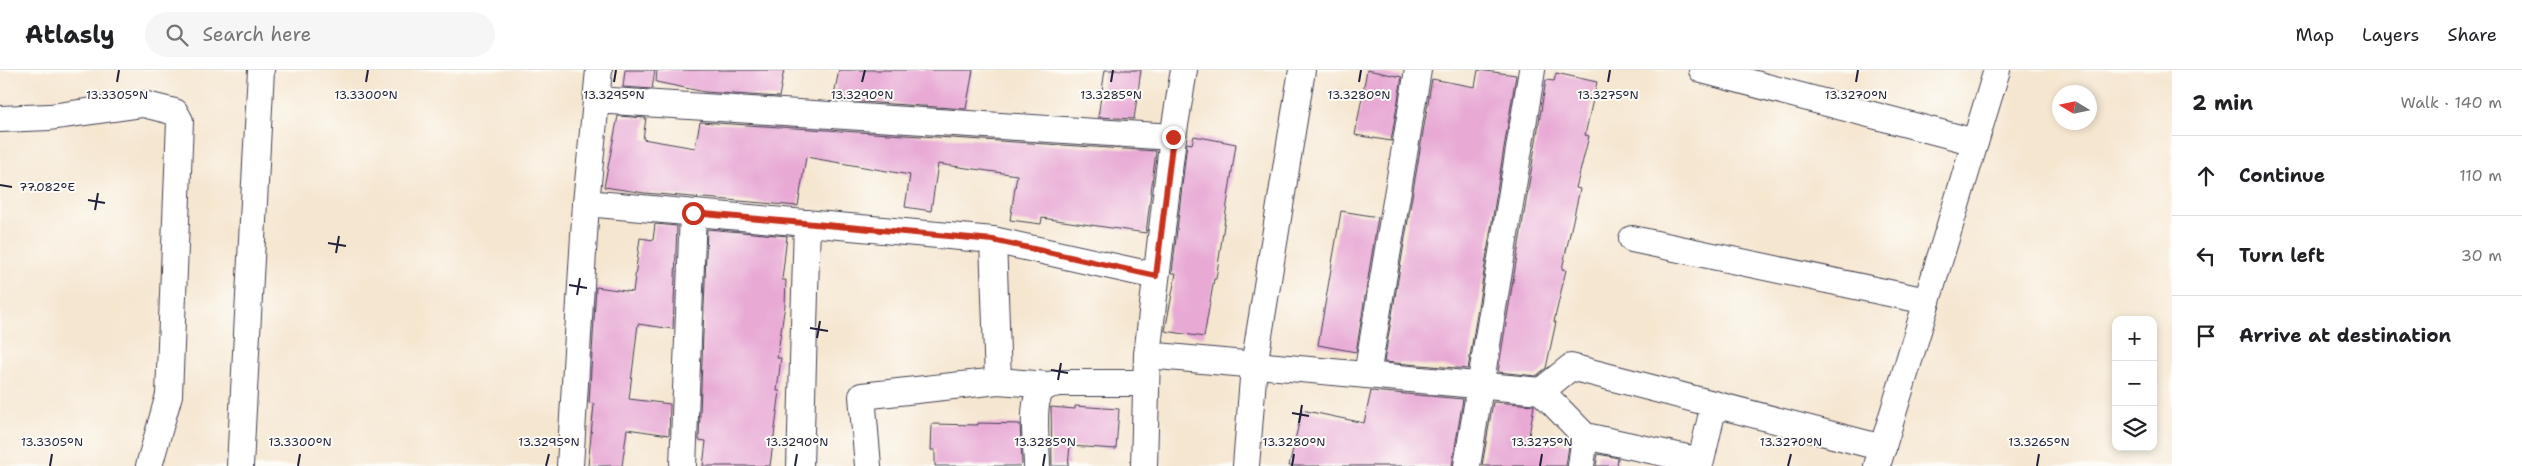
<!DOCTYPE html>
<meta charset="utf-8">
<style>
body{margin:0;font-family:"Shantell Sans",sans-serif;background:#f6f6f6;color:#202124}
.controls{position:absolute;right:15px;bottom:15px;display:grid;overflow:hidden;border-radius:10px;box-shadow:0 2px 8px #0003}
.controls button{width:45px;height:45px;display:grid;place-items:center;padding:0;border:0;border-bottom:1px solid #e0e0e0;background:#fff;color:#202124;font:25px sans-serif}
.compass{position:absolute;left:2052px;top:15px;width:45px;height:45px;border-radius:50%;background:#fff;box-shadow:0 2px 8px #0003;rotate:280deg}
.stop{position:absolute;width:15px;height:15px;margin:-11px;border:4px solid #c8321e;border-radius:50%;background:#fff}
.stop.end{background:#c8321e;border-color:#fff;box-shadow:0 1px 5px #0008}
.list{margin:0;padding:0;list-style:none}
h2{display:flex;justify-content:space-between;align-items:center;height:65px;margin:0;padding:0 20px;font-size:21px}
h2 small{font-size:16px;font-weight:400;color:#757577}
.list li{display:grid;grid-template-columns:32px 1fr auto;gap:15px;align-items:center;box-sizing:border-box;height:80px;padding:0 20px;border-top:1px solid #e0e0e0}
.list b{display:block;font-size:19px;white-space:nowrap}
.list em{font-size:16px;font-style:normal;color:#757577}
.icon{flex:none;width:28px;height:28px;fill:none;stroke:currentColor;stroke-width:2;stroke-linecap:round;stroke-linejoin:round}
.map{position:relative;flex:none;width:2172px;height:396px;overflow:hidden}
header{display:flex;align-items:center;gap:30px;box-sizing:border-box;height:70px;padding:0 25px;background:#fff;border-bottom:1px solid #e0e0e0}
header strong{font-size:24px}
nav{display:flex;gap:28px;margin-inline-start:auto;font-size:18px}
.search{width:350px;height:45px;background:#f6f6f6;display:flex;align-items:center;gap:12px;box-sizing:border-box;padding:0 18px;border-radius:28px;color:#757577;font-size:19px}
main{display:flex}
aside{flex:1;background:#fff}
.map>svg:first-child{display:block}
.building{fill:#e8aad5}
.lines{fill:none;stroke-linecap:round;stroke-linejoin:round}
.street-casing{stroke:#423f51;stroke-width:28}
.street{stroke:#fff;stroke-width:26}
.route{stroke:#c8321e;stroke-width:6}
.ticks{fill:none;stroke:#22223b;stroke-width:2}
.ticks-label{font-size:12px;text-anchor:middle;fill:#22223b;stroke:#fdfcf7;stroke-width:4;stroke-linejoin:round;paint-order:stroke}
</style>
<header>
<strong>Atlasly</strong>
<div class="search"><svg class="icon" aria-label="search" viewBox="0 0 24 24"><circle cx="10" cy="10" r="6"/><path d="M15 15l6 6"/></svg>Search here</div>
<nav><a>Map</a><a>Layers</a><a>Share</a></nav>
</header>
<main>
<div class="map">
<svg width="2172" height="396" viewBox="0 0 2172 396">
<rect width="100%" height="100%" fill="#fdfcf7"/>
<filter id="ink" filterUnits="userSpaceOnUse"><feTurbulence type="fractalNoise" baseFrequency=".02" numOctaves="2"/><feDisplacementMap in="SourceGraphic" scale="10" xChannelSelector="R" yChannelSelector="G"/><feConvolveMatrix kernelMatrix="1 2 1 2 8 2 1 2 1" color-interpolation-filters="sRGB"/></filter>
<filter id="wash" filterUnits="userSpaceOnUse"><feTurbulence type="fractalNoise" baseFrequency=".0096" numOctaves="4" result="noise"/><feDisplacementMap in="SourceGraphic" scale="20" xChannelSelector="R" yChannelSelector="G"/><feGaussianBlur stdDeviation="1.12" result="paint"/><feColorMatrix in="noise" values="0 0 0 0 0 0 0 0 0 0 0 0 0 0 0 0 0 1.4 0 .05"/><feComposite in="paint" operator="in"/></filter>
<g filter="url(#wash)">
<rect width="100%" height="100%" fill="#f5e6d0"/>
<g id="blocks">
<g class="building">
<path d="M625,0h30l-3,19 -29,-2z"/>
<path d="M657,0h127l-5,27 -74,-5 -49,-10z"/>
<path d="M839,0h134l-7,39 -133,-9z"/>
<path d="M1105,0h36l-7,49 -36,-2z"/>
<path d="M1367,0l35,7 -11,64 -36,-6z"/>
<path d="M1478,0l38,5 -48,294 -84,-7 48,-283 43,8z"/>
<path d="M1556,3l41,9 -12,53 4,1 -13,52 4,1 -18,80 4,1 -12,52h2l-10,46 -10,8 -38,-4 48,-292 8,1z"/>
<path d="M618,46l28,2 -3,21 52,9 5,-26 456,29 -10,82 -104,-15 -1,6 -31,-4 7,-45 -79,-11 -7,47 -26,-4 5,-32 -104,-18 -8,49 -153,-13 -41,-6z"/>
<path d="M1194,66l42,8 -20,135h-2l-10,58 -39,-6 11,-58h-4l15,-130 5,1z"/>
<path d="M1341,141l37,6 -22,135 -38,-7z"/>
<path d="M655,154l22,2 -4,103 -35,-5 -9,75 41,5 -1,31 -42,-6 -5,37h-34l6,-62 -5,-1 7,-116 37,5 7,-54 13,2z"/>
<path d="M707,159l80,7 -5,44h4l-1,25 -8,53h4l-4,33h3l-10,75h-67l3,-25 -7,-1z"/>
<path d="M1371,321l92,8 -11,67h-163l13,-56 62,13z"/>
<path d="M1493,332l41,3 -5,31 40,9 -3,21h-84z"/>
<path d="M1075,336l44,3 -3,40 -46,-3 -2,20h-16l-1,-59 24,2z"/>
<path d="M978,353l42,1 2,40 -2,2h-85v-16h-4l1,-26 46,1z"/>
<path d="M1598,384l20,4 -1,8h-21z"/>
</g>
</g>
</g>
<g filter="url(#ink)">
<use href="#blocks" fill-opacity="0" stroke="#423f51" stroke-width="1"/>
<g class="lines">
<defs>
<g id="street">
<path d="M1702,0l273,72"/>
<path d="M596,30l577,37"/>
<path d="M0,49l50,-2 93,-13 32,8 5,9 -11,274 -20,71"/>
<path d="M586,133l407,37 163,36"/>
<path d="M1632,169l295,62"/>
<path d="M1147,285l394,36 44,45 116,25 13,-57"/>
<path d="M1367,305l51,-305"/>
<path d="M998,311l50,4"/>
<path d="M1541,321l30,-24 312,81"/>
<path d="M240,396l21,-396"/>
<path d="M570,396l16,-263 13,-133"/>
<path d="M683,396l10,-253"/>
<path d="M800,396l7,-243"/>
<path d="M868,396l-6,-70 136,-15 -5,-141"/>
<path d="M1037,396c0,-19 -6,-56 2,-72 4,-8 12,-10 20,-11h87"/>
<path d="M1144,396l3,-111 26,-218 11,-67"/>
<path d="M1246,396l8,-100 48,-296"/>
<path d="M1467,396l65,-396"/>
<path d="M1581,396l4,-30"/>
<path d="M1877,396l120,-396"/>
</g>
</defs>
<use href="#street" class="street-casing"/>
<use href="#street" class="street"/>
</g>
</g>
<g class="lines" filter="url(#ink)">
<path class="route" d="M693,143l300,27 163,36 17,-139"/>
</g>
<path class="ticks" d="M117,12l2,-12M366,12l2,-12M614,12l2,-12M862,12l3,-12M1111,12l2,-12M1359,12l2,-12M1608,12l2,-12M1856,12l2,-12M0,115l12,2M88,130l17,3M95,140l3,-17M328,173l18,3M336,183l3,-17M569,215l18,3M577,225l3,-17M810,258l18,3M817,268l3,-17M1051,300l17,3M1058,310l3,-17M1292,343l17,3M1299,353l3,-18M50,396l2,-12M298,396l2,-12M546,396l3,-12M795,396l2,-12M1043,396l2,-12M1292,396l2,-12M1540,396l2,-12M1788,396l3,-12M2037,396l2,-12"/>
<g class="ticks-label">
<text x="117" y="29">13.3305°N</text>
<text x="366" y="29">13.3300°N</text>
<text x="614" y="29">13.3295°N</text>
<text x="862" y="29">13.3290°N</text>
<text x="1111" y="29">13.3285°N</text>
<text x="1359" y="29">13.3280°N</text>
<text x="1608" y="29">13.3275°N</text>
<text x="1856" y="29">13.3270°N</text>
<text x="47" y="121">77.082°E</text>
<text x="52" y="376">13.3305°N</text>
<text x="300" y="376">13.3300°N</text>
<text x="549" y="376">13.3295°N</text>
<text x="797" y="376">13.3290°N</text>
<text x="1045" y="376">13.3285°N</text>
<text x="1294" y="376">13.3280°N</text>
<text x="1542" y="376">13.3275°N</text>
<text x="1791" y="376">13.3270°N</text>
<text x="2039" y="376">13.3265°N</text>
</g>
</svg>
<div class="controls">
<button>+</button>
<button>−</button>
<button><svg class="icon" aria-label="layers" viewBox="0 0 24 24"><path d="M12 4l9 5-9 5-9-5zM3 14l9 5 9-5"/></svg></button>
</div>
<svg class="compass" viewBox="-18 -18 36 36"><path d="M0-13l5 13h-10z" fill="#e53935"/><path d="M0 13l5-13h-10z" fill="#757577"/></svg>
<div class="stop" style="left:693px;top:143px"></div>
<div class="stop end" style="left:1173px;top:67px"></div>
</div>
<aside>
<h2>2 min<small>Walk · 140 m</small></h2>
<ul class="list">
<li><svg class="icon" aria-label="ahead" viewBox="0 0 24 24"><path d="M12 20V5M6 11l6-6 6 6"/></svg><div><b>Continue</b></div><em>110 m</em></li>
<li><svg class="icon" aria-label="left" viewBox="0 0 24 24"><path d="M17 20v-9H6M10 6l-5 5 5 5"/></svg><div><b>Turn left</b></div><em>30 m</em></li>
<li><svg class="icon" aria-label="arrive" viewBox="0 0 24 24"><path d="M6 21V4h12l-3 4 3 4H6"/></svg><div><b>Arrive at destination</b></div></li>
</ul>
</aside>
</main>
